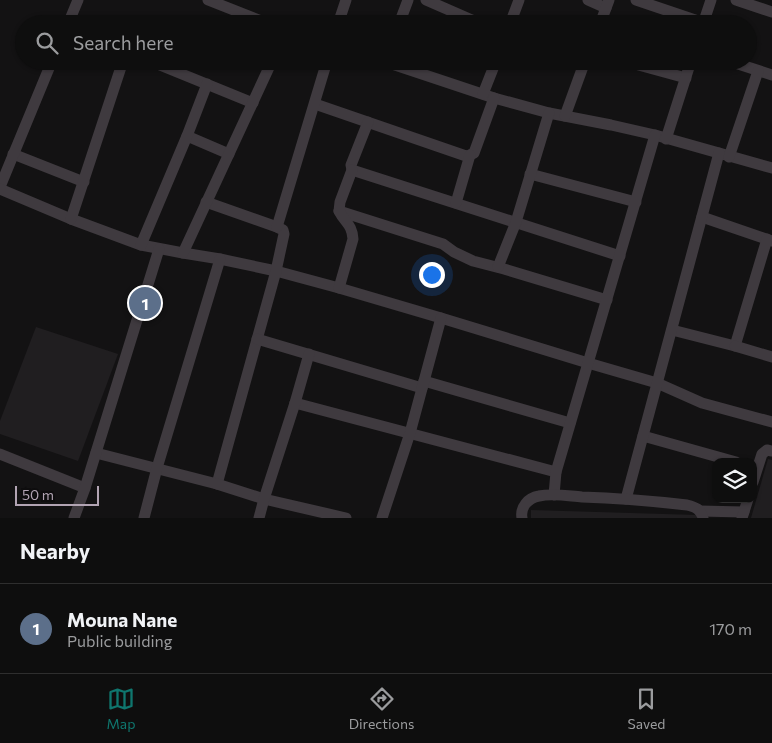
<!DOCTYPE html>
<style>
body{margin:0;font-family:Commissioner,sans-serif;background:#171717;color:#f1f3f6}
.controls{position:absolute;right:15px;bottom:15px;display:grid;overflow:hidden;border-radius:10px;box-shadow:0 1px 4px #0004}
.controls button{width:45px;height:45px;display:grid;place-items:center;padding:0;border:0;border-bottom:1px solid #2e2e2e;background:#0e0e0e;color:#f1f3f6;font:25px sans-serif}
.scale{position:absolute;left:15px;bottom:12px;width:84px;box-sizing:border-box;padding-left:5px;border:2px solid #b2a4b3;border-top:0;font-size:14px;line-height:18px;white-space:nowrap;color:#b2a4b3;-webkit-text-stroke:4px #0e0d0e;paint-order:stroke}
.you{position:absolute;left:431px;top:274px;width:18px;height:18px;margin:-12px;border:4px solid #fff;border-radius:50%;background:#1a73e8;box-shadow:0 0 0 8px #1a73e833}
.badge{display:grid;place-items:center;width:32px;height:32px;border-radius:50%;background:#0f766e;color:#fff;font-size:16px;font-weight:700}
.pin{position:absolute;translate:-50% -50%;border:2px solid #fff;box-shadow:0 1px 5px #0006}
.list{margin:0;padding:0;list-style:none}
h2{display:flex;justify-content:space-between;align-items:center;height:65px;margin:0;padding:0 20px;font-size:21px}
h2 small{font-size:16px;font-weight:400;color:#9b9c9e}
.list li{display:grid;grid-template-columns:32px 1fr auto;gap:15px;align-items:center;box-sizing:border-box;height:90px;padding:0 20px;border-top:1px solid #2e2e2e}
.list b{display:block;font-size:19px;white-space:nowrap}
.list p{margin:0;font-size:16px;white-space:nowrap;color:#9b9c9e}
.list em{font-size:16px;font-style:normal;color:#9b9c9e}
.icon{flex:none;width:28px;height:28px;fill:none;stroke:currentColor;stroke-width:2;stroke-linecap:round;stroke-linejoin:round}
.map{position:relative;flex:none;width:772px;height:518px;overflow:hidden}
.search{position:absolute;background:#0e0e0e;box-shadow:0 1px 4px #0004;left:15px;right:15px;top:15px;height:55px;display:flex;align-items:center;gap:12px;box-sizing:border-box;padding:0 18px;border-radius:28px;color:#9b9c9e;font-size:19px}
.sheet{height:155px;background:#0e0e0e}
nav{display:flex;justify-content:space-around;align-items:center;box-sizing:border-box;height:70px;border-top:1px solid #2e2e2e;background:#0e0e0e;font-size:14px;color:#9b9c9e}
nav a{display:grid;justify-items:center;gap:2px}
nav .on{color:#0f766e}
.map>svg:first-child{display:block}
.built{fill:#201e20}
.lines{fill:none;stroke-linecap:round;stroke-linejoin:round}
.minor{stroke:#3f3a3f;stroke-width:11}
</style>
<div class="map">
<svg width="772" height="518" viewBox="0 0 772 518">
<rect width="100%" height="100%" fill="#131213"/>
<g class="built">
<path d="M36,327l82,27 -40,107 -78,-27v-13z"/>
<path d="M768,459l4,1v58h-21z"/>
<path d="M531,510l166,5v3h-166z"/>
</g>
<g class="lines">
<g class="minor">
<path d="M208,0l61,24"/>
<path d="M426,0l55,24"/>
<path d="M588,0l18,8"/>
<path d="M636,0l68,23"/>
<path d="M736,0l36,12"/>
<path d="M68,24l10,-24"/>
<path d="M338,24l8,-24"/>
<path d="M399,24l9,-24"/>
<path d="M510,24l9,-24"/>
<path d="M600,24l9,-24"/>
<path d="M703,24l8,-24"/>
<path d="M150,61l103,42"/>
<path d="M383,61l111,37 55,15 62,12 44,10 117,33"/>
<path d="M624,61l62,17"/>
<path d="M729,61l43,14"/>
<path d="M483,94l13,-33"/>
<path d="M315,104l151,52 4,-1 4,-2 20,-55"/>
<path d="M565,116l20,-55"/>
<path d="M368,122l-17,43 1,5 268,86"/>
<path d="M187,136l42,18"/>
<path d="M666,139l25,-78"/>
<path d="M13,154l71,28"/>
<path d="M729,157l29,-86"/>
<path d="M530,174l106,28"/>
<path d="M0,187l52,-126"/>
<path d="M0,189l71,30 70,26 42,8 37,6 56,12 63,17 102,30 147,45 69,20 45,20 70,19"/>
<path d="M206,202l71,25 6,3 1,4 -8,37 -59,213"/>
<path d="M456,203l14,-48"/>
<path d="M339,211l104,33 11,8 19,9 31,8 103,31"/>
<path d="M702,217l70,24"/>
<path d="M71,219l52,-158"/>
<path d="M277,227l50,-166"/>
<path d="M141,245l46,-109 20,-52"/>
<path d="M183,253l89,-192"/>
<path d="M498,267l18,-45 33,-109"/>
<path d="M339,288l14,-49c-1,-15 -8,-16 -14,-28l1,-9 12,-32"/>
<path d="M672,330l63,16 32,-107"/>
<path d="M257,339l165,49"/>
<path d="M735,346l37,11"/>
<path d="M424,381l146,42"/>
<path d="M295,403l261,69"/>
<path d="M643,436l93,26"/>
<path d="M96,453l121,31 47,15 82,19"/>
<path d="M0,454l85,34"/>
<path d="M753,482l9,-28 5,-4 5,1"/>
<path d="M554,495l2,-23 99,-337"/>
<path d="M626,499l93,-346"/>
<path d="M700,511l44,1"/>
<path d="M74,518l11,-30 74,-239"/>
<path d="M144,518l13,-50 63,-209"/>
<path d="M259,518l5,-19 31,-96 14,-49"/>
<path d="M382,518l28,-85 31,-115"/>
<path d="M522,518c-2,-11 6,-20 17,-22 14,-3 29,0 43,1 35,1 70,4 105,8 8,2 14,4 16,13"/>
<path d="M742,518l6,-19"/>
</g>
</g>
</svg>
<div class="controls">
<button><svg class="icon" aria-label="layers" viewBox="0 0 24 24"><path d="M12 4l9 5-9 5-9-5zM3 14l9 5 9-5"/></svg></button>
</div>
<div class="scale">50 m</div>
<div class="you"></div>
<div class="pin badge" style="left:145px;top:303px;background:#5c6f8a">1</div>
<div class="search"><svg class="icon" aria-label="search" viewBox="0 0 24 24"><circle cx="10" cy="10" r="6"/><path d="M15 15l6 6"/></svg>Search here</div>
</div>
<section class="sheet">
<h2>Nearby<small></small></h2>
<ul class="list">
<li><span class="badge" style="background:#5c6f8a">1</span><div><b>Mouna Nane</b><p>Public building</p></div><em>170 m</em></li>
</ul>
</section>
<nav>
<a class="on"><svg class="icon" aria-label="map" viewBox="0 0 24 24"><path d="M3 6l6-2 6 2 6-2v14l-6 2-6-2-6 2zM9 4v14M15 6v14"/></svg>Map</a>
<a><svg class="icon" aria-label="directions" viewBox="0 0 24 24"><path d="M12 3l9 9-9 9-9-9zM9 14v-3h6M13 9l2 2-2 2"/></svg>Directions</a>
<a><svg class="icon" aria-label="saved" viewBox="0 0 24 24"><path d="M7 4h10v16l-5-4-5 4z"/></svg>Saved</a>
</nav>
